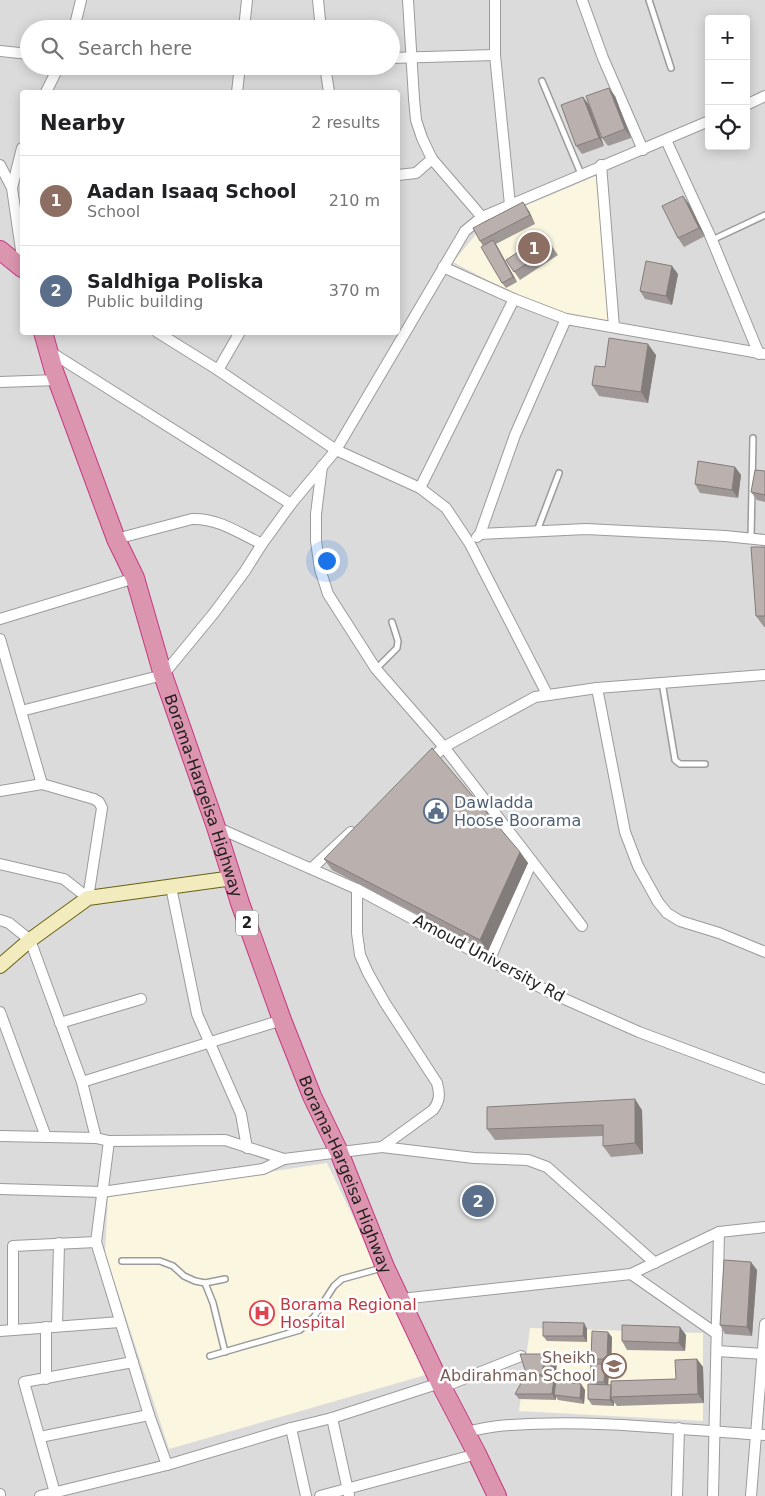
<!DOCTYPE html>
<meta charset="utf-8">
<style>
body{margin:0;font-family:"DejaVu Sans",sans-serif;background:#f2f2f2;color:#202124}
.controls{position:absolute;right:15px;top:15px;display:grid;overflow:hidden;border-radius:5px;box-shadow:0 2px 12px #0003}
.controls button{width:45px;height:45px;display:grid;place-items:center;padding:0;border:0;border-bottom:1px solid #e0e0e0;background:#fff;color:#202124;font:25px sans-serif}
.you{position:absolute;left:326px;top:560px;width:18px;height:18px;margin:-12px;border:4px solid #fff;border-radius:50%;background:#1a73e8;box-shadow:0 0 0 8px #1a73e833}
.badge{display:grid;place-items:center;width:32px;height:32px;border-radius:50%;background:#b51733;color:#fff;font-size:16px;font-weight:700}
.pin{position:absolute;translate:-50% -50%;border:2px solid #fff;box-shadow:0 1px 5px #0006}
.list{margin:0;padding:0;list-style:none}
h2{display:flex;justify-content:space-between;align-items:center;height:65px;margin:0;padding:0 20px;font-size:21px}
h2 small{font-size:16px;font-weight:400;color:#757577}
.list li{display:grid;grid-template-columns:32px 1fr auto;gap:15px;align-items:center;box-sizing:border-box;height:90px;padding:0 20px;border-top:1px solid #e0e0e0}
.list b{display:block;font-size:19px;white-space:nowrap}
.list p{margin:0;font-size:16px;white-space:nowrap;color:#757577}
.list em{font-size:16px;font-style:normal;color:#757577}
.icon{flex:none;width:28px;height:28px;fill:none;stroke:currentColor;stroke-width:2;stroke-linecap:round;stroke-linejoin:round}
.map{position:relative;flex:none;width:765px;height:1496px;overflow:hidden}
.search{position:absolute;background:#fff;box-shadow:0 2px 12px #0003;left:20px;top:20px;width:380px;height:55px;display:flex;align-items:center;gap:12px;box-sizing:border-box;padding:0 18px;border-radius:28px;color:#757577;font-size:19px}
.panel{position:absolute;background:#fff;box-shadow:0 2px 12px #0003;left:20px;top:90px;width:380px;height:245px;border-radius:5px}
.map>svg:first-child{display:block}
.residential{fill:#dcdbdb;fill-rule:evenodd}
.education{fill:#fbf6e0}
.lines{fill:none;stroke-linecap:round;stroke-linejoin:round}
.lane-casing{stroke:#9b9b9b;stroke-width:8}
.street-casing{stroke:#9b9b9b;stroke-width:12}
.secondary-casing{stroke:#686211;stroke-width:16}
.highway-casing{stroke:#c53882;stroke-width:20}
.lane{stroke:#fff;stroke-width:5}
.street{stroke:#fff;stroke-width:10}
.secondary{stroke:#f2ebbe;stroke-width:14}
.highway{stroke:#dc95af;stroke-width:18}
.wall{fill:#a09896}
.shaded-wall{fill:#827c7a}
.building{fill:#bab1ae;stroke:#827c7a}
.labels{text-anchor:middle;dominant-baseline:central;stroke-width:5;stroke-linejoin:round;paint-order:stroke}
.shield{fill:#fff;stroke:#626262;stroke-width:1}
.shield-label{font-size:15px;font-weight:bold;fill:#1e1e1e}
.street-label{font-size:16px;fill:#1e1e1e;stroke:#fff}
.service-label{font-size:16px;fill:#4e5e75;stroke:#fff;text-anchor:start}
.health-label{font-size:16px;fill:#be3a42;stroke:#fff;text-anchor:start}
.education-label{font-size:16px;fill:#785e54;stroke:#fff;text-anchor:end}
</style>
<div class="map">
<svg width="765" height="1496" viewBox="0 0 765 1496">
<rect width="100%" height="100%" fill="#eee9e5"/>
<path class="residential" d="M0,0h765v1496h-765zM709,19h37v127h-37zM29,29h362v37h-362zM22,92h376v240h-376z"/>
<g class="education">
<path d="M596,176l14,145 -43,-7 -53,-20 -61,-32 24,-29 41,-24z"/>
<path d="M327,1163l102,211 -260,75 -64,-196 3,-56z"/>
<path d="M530,1328l173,5v88l-184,-10z"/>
</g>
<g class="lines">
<defs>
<g id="lane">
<path d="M649,0l22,68"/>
<path d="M542,81l39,93"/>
<path d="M712,240l53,-25"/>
<path d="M537,531l22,-58"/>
<path d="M751,538l2,-100"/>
<path d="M376,669l21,-21 1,-7 -6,-19"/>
<path d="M662,682l13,78 5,4h25"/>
<path d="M122,1261h38l13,5 11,10 11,5 10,2"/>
<path d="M225,1279l-20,4 8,20 12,49"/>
<path d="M210,1356l90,-26 14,-13 20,-31 8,-7 40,-11"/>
</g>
<g id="street">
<path d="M318,0l3,29"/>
<path d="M408,0l6,99 2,21 6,18 10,21 50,58"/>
<path d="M495,0v55l15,150"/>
<path d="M582,0l21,58 40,92"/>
<path d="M75,26l20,3"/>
<path d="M74,29l7,-29"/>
<path d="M244,29l3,-29"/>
<path d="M0,51l29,3"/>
<path d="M391,58l104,-3"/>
<path d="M325,66l4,26"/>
<path d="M46,92l13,-26"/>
<path d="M237,92l3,-26"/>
<path d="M746,105l19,-9"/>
<path d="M666,140l46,100 47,114"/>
<path d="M0,165l12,23 10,69"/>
<path d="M601,165l13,162"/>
<path d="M398,175l18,-2 16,-14"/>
<path d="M12,188l10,-40"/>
<path d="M443,267l71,32 52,20 199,35"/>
<path d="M157,332l61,38 118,80 84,38 26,20 24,36 77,150"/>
<path d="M49,351l242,153"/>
<path d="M218,370l22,-38"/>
<path d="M0,382l58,-2"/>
<path d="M322,466l-6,48v27l4,28 8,25 48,75 68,78 138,179"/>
<path d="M420,488l94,-189"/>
<path d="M480,534l106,-5 139,7 40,4"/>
<path d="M477,537l3,-3 35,-99 51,-116"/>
<path d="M116,539l76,-20c26,-1 47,14 70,25"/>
<path d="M0,619l135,-41"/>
<path d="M0,639l42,145 52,15 5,3 3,6 -14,90 -24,-19 -64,-15"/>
<path d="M597,688l28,144 13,34 20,36 9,11 13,8 39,12 46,19"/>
<path d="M21,711l142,-36 51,-62 31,-42 17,-27 29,-40 45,-54 129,-219 17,-14 227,-96"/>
<path d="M428,762l16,-15 91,-50 62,-9 168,-13"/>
<path d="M0,791l42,-7"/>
<path d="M216,827l141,62 194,104 88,39 126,47"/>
<path d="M312,868l39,-36"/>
<path d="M171,887l26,127 44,100 6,34"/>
<path d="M0,920l9,3 21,17 52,142 14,56"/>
<path d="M490,959l42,-98"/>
<path d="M0,1012l46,125"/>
<path d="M60,1023l81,-24"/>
<path d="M82,1082l200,-62"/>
<path d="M0,1136l96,2 13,3 116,-1 59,19 98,-12 51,-37c7,-9 7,-16 4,-27l-52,-80 -17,-30 -8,-18 -3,-22v-44"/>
<path d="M109,1141l-13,101 53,173 18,50"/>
<path d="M382,1147l92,11 54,2 19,7 108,96"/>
<path d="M0,1189l102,3 161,-23 21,-10"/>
<path d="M631,1274l86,60"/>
<path d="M401,1299l230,-25 88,-42 46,-5"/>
<path d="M57,1326l2,-83"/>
<path d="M46,1327v52"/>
<path d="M13,1330v-84l83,-4"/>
<path d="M0,1331l120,-9"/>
<path d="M717,1351l48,3"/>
<path d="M443,1387l78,-31"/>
<path d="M332,1418l17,77"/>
<path d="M291,1428l15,68"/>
<path d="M466,1432c15,-3 30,-7 46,-7 84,-6 169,5 253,10"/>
<path d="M40,1437l109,-22"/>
<path d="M55,1493l-31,-111 109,-20"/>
<path d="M0,1494v2"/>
<path d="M40,1496l127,-31 124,-37 41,-10 108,-35"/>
<path d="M320,1496l157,-42"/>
<path d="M677,1496l2,-68"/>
<path d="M713,1496l6,-264"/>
<path d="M751,1496l14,-172"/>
</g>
<path id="secondary" d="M0,966l30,-26 58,-42 145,-20"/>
<g id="highway">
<path d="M0,250l22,18"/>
<path id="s1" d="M43,332l11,39 62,168 19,39 28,97 53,152 24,76 42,117 30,76 27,56 46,115 55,116 37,71 20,42"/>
</g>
</defs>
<use href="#lane" class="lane-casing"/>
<use href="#street" class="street-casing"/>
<use href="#secondary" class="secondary-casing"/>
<use href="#highway" class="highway-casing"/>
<use href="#lane" class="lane"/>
<use href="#street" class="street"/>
<use href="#secondary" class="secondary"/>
<use href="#highway" class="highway"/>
</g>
<g class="wall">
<path d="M615,96l16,42 -23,8 -6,-8z"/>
<path d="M583,97l6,8 15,41 -22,8 -6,-8z"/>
<path d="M689,204l16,32 -21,11 -6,-9z"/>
<path d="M529,211l6,13 -39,20 21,38 -11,6 -4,-5 -19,-37 -3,-5z"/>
<path d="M544,235l14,20 -38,25 -14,-20z"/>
<path d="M678,274l-6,31 -27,-6 -5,-8z"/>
<path d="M656,355l-8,48 -49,-7 -7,-11 13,-18z"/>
<path d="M735,467l6,8 -3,23 -38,-5 -5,-9z"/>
<path d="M765,471v31l-8,-2 -6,-8z"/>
<path d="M765,547v80h-1l-8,-11z"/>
<path d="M520,852l8,11 -40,88 -156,-81 -8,-11z"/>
<path d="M642,1110l1,44 -32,3 -8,-11v-10l-108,4 -8,-11z"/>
<path d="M757,1270l-5,66 -27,-2 -5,-9z"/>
<path d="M584,1323l3,6v13l-40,-1 -4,-5z"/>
<path d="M686,1335l-1,16 -58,-1 -5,-9z"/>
<path d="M612,1337l-1,28h-6l4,5 -1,15 68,-6 21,-20 6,8 1,36 -87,3 -3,-4v4l-22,-1 -4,-6 4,-15 -2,-2 5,-18 -4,-5z"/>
<path d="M557,1360l-1,13 -9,-1 -1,5 10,4 25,3 4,6 -1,14 -26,-4 -2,-3v3l-37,-1 -4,-5 12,-20 -1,-1z"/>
</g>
<g class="shaded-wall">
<path d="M609,88l6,8 16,42 -6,-9z"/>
<path d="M583,97l6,8 15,41 -5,-8z"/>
<path d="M683,196l6,8 16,32 -6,-8z"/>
<path d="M523,202l6,9 6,13 -5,-9z"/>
<path d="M493,240l4,6 20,36 -4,-5z"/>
<path d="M672,266l6,8 -6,31 -6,-9z"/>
<path d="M648,344l8,11 -8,48 -7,-11z"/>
<path d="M735,467l6,8 -3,23 -6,-8z"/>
<path d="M520,852l8,11 -40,88 -8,-11z"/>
<path d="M635,1099l7,11 1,44 -8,-11z"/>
<path d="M751,1262l6,8 -5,66 -5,-9z"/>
<path d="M584,1323l3,6v13l-4,-6z"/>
<path d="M680,1327l6,8 -1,16 -6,-8z"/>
<path d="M608,1332l4,5 -1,28 -4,-6z"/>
<path d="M553,1354l4,6 -1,13 -4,-6z"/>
<path d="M697,1359l6,8 1,36 -6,-9z"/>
<path d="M605,1364l4,6 -1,18 -4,-6z"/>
<path d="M543,1366l4,6 -2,8 -3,-5z"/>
<path d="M554,1378l4,5 -4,12 2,2v3l-4,-6z"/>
<path d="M581,1384l4,6 -1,14 -4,-6z"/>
<path d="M611,1385v12l3,5v4l-4,-6z"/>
</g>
<g class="building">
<path d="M609,88l16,41 -23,9 -16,-42z"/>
<path d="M583,97l16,41 -23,8 -15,-41z"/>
<path d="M683,196l16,32 -21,10 -16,-32z"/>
<path d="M523,202l7,13 -50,26 -7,-13z"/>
<path d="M544,235l8,12 -38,25 -8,-12z"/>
<path d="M493,240l20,37 -11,6 -21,-36z"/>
<path d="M646,261l26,5 -6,30 -26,-5z"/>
<path d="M609,338l39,6 -7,48 -49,-7 3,-19 10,1z"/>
<path d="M698,461l37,6 -3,23 -37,-6z"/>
<path d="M755,470l10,1v24l-14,-3z"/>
<path d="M751,547h14v69h-9z"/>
<path d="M432,748l88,104 -40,88 -156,-81z"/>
<path d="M635,1099v44l-32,3v-21l-116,4v-22z"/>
<path d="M724,1260l27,2 -4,65 -27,-2z"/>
<path d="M543,1322l41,1 -1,13h-40z"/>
<path d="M622,1325l58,2 -1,16 -57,-2z"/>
<path d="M592,1331l16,1 -1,27h-16z"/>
<path d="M520,1354h33l-1,13 -9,-1 -1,9 -16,-2z"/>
<path d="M697,1359l1,35 -87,3v-16l65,-2 -1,-19z"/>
<path d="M591,1364h14l-1,18h-14z"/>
<path d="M526,1374l28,4 -2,16h-37z"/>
<path d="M556,1381l25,3 -1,14 -26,-3z"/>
<path d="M588,1384l23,1 -1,15 -22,-1z"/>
</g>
<defs>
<symbol id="civic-ring" viewBox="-11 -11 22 22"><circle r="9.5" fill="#fff" stroke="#5c6f8a" stroke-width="1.5"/><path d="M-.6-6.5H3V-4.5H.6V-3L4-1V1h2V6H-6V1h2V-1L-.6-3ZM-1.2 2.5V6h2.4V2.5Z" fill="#5c6f8a"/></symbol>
<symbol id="hospital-ring" viewBox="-11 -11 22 22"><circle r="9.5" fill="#fff" stroke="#e0444e" stroke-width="1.5"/><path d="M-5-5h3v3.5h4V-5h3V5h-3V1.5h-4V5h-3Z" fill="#e0444e"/></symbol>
<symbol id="school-ring" viewBox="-11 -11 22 22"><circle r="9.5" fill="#fff" stroke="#8d6e63" stroke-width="1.5"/><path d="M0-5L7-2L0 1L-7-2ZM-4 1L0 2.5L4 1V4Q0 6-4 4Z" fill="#8d6e63"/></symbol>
</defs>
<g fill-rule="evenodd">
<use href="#civic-ring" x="422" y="797" width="28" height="28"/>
<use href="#hospital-ring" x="248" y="1299" width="28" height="28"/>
<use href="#school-ring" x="600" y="1352" width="28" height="28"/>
</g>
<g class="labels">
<rect class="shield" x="236" y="910.5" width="22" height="25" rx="4"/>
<g class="shield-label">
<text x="247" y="923">2</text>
</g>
<g class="street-label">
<text stroke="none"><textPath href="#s1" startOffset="491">Borama-Hargeisa Highway</textPath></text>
<text transform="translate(489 958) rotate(28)">Amoud University Rd</text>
<text stroke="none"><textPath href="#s1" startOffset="896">Borama-Hargeisa Highway</textPath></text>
</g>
<g class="service-label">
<text x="454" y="802">Dawladda<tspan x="454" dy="18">Hoose Boorama</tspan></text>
</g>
<g class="health-label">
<text x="280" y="1304">Borama Regional<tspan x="280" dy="18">Hospital</tspan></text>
</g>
<g class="education-label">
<text x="596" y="1357">Sheikh<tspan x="596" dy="18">Abdirahman School</tspan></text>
</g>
</g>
</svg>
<div class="controls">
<button>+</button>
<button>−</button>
<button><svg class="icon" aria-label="locate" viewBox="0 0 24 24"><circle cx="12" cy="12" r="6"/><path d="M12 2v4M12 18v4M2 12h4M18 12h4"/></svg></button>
</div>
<div class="you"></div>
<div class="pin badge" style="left:534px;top:248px;background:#8d6e63">1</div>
<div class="pin badge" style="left:478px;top:1201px;background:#5c6f8a">2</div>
<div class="search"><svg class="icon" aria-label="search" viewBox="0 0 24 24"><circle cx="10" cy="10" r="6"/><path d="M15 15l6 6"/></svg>Search here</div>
<section class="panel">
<h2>Nearby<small>2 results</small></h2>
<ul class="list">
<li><span class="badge" style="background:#8d6e63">1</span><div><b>Aadan Isaaq School</b><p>School</p></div><em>210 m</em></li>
<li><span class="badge" style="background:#5c6f8a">2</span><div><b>Saldhiga Poliska</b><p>Public building</p></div><em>370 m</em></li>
</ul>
</section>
</div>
